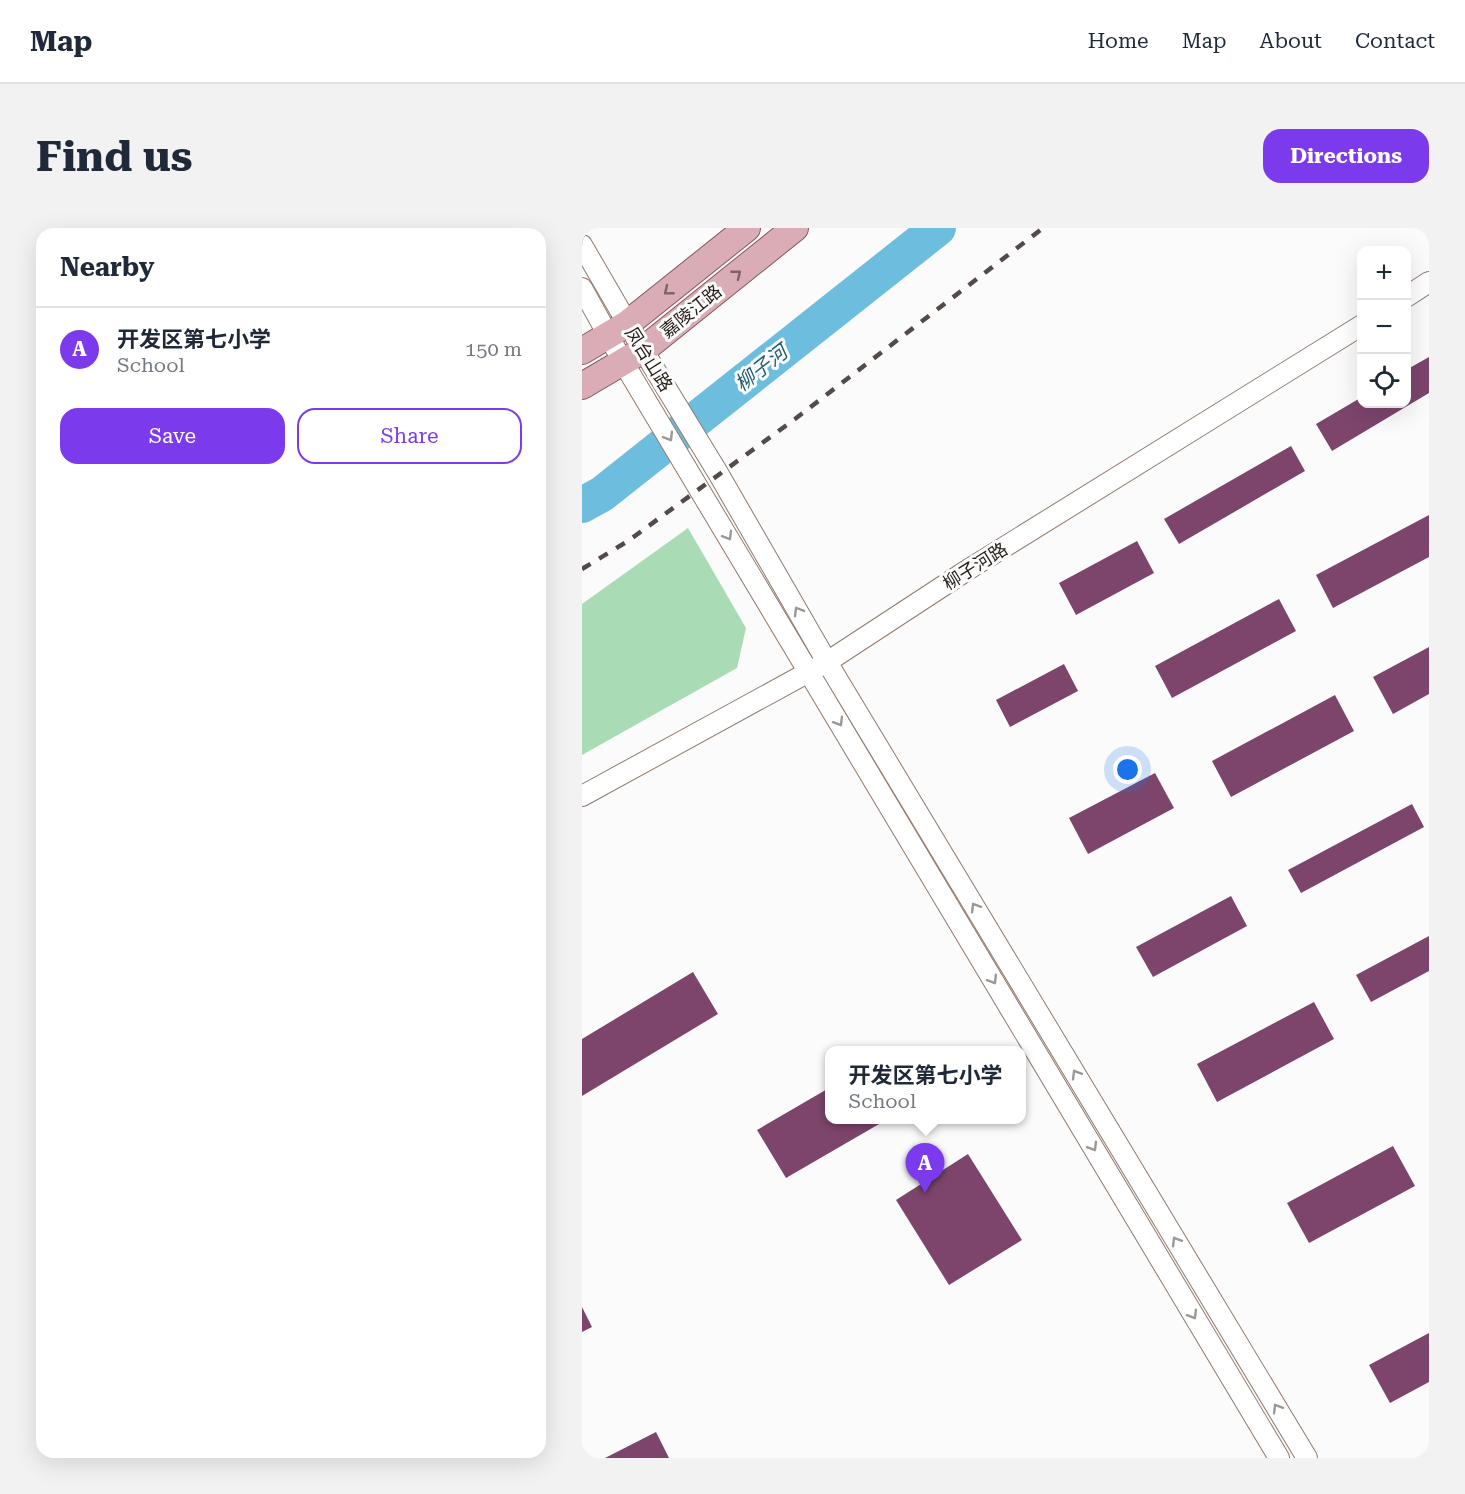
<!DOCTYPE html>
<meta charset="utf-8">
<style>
body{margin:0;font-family:"Roboto Serif","Noto Sans SC",serif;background:#f2f2f3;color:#1f2937}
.controls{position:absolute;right:18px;top:18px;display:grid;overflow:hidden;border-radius:12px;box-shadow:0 6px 24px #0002}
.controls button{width:54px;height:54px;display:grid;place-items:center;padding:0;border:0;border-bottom:2px solid #e0e1e3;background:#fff;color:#1f2937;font:30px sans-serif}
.you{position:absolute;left:546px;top:542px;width:21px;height:21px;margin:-15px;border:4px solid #fff;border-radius:50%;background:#1a73e8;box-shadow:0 0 0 9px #1a73e833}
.badge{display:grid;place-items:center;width:39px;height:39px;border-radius:50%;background:#7c3aed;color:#fff;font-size:20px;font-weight:700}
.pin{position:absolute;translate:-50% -50px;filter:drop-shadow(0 2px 3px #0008)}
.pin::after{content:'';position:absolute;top:32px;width:21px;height:18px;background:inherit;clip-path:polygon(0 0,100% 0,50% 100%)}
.popup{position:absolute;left:243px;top:818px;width:201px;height:78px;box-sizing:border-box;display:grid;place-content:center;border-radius:12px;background:#fff;filter:drop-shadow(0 2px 4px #0005);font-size:20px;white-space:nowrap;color:#747a83}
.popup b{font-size:22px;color:#1f2937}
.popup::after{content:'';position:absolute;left:50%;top:100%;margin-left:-12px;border:12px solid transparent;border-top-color:#fff}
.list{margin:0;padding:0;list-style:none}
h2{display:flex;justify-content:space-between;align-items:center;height:78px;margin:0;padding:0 24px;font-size:26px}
h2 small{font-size:20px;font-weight:400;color:#747a83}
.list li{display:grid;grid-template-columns:39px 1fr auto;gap:18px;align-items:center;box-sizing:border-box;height:84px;padding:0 24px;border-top:2px solid #e0e1e3}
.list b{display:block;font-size:22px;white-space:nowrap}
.list p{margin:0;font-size:20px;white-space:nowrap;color:#747a83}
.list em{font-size:20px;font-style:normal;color:#747a83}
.actions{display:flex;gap:12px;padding:18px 24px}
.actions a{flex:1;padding:14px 0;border:2px solid #7c3aed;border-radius:18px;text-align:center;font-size:21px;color:#7c3aed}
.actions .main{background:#7c3aed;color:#fff}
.icon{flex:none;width:33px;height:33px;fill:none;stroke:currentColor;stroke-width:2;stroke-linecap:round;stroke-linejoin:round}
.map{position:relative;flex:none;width:847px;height:1230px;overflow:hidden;border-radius:18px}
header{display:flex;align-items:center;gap:36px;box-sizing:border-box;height:84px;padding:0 30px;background:#fff;border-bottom:2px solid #e0e1e3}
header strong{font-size:28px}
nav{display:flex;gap:33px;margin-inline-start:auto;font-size:21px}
.intro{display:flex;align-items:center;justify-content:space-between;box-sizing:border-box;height:144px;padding:0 36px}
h1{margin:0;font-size:42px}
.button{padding:15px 27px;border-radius:18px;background:#7c3aed;color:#fff;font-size:21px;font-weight:700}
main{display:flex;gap:36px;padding:0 36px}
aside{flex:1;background:#fff;border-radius:18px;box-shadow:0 6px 24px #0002}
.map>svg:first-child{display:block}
.green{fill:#a9dcb5}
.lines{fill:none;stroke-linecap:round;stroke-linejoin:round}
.river{stroke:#6dbddf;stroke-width:36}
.building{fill:#7d456c}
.tertiary-casing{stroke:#907b6d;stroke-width:22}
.primary-casing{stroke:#89565e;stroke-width:28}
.tertiary{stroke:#fff;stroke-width:20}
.primary{stroke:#d9acb6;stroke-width:26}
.rail{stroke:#524b47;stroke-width:4.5;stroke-dasharray:10 10;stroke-linecap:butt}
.oneway{stroke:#7e6466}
.oneway2{stroke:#9c9896}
.labels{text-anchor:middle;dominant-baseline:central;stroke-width:6;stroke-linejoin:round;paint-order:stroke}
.street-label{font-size:18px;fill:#231b15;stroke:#fbfbfb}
.water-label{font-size:20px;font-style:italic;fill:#1f5d75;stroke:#fbfbfb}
</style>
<header>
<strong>Map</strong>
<nav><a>Home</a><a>Map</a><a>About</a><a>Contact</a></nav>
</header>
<div class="intro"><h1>Find us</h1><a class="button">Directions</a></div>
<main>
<aside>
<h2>Nearby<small></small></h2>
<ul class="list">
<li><span class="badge">A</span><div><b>开发区第七小学</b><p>School</p></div><em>150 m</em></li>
</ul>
<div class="actions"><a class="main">Save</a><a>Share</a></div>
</aside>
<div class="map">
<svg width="847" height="1230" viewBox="0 0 847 1230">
<rect width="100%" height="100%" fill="#fbfbfb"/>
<path class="green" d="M106,300l58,100 -9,40 -155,87v-151z"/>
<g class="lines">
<path class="river" d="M0,277l20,-11 336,-266"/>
</g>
<g class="building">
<path d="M847,129v36l-97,58 -16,-27 46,-27v7h44v-34z"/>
<path d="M709,218l14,25 -126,73 -15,-25z"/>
<path d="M847,287v42l-96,51 -17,-33z"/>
<path d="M555,313l17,32 -78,42 -17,-32z"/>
<path d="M697,371l17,32 -124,67 -17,-32z"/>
<path d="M847,419v47l-36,20 -20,-37z"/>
<path d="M482,436l14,27 -68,36 -14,-27z"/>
<path d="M753,467l19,36 -123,66 -19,-36z"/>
<path d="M573,545l19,35 -86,46 -19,-36z"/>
<path d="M830,576l12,23 -123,66 -13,-23z"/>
<path d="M649,668l16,30 -94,51 -17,-30z"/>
<path d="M847,708v35l-58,31 -15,-27z"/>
<path d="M111,744l25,42 -136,82v-57z"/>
<path d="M732,774l20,37 -117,63 -20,-38z"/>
<path d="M247,860v32h57l-100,58 -29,-48z"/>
<path d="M811,918l22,40 -106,57 -22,-40z"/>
<path d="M386,926l54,86 -73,45 -53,-85z"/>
<path d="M0,1079l10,20 -10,5z"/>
<path d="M847,1105v49l-39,21 -21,-38z"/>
<path d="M74,1204l13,26h-64z"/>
</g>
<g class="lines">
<defs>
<g id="tertiary">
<path d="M0,17l61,105 75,123 109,189 480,796"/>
<path d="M0,60l41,74 656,1096"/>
<path d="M824,69l23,-15"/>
<path d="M0,568l245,-134 142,-93 393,-244"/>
</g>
<g id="primary">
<path d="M0,123l45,-27 120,-96"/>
<path d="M0,158l61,-36 152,-122"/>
</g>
</defs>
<use href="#tertiary" class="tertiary-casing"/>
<use href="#primary" class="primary-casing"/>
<use href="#tertiary" class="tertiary"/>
<use href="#primary" class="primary"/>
<path class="rail" d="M0,341l46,-28 167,-122 248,-191"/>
</g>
<defs><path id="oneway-chevron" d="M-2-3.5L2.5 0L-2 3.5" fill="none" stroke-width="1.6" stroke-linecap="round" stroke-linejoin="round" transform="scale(1.5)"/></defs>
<g class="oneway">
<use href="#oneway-chevron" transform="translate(155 46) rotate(-39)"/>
<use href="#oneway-chevron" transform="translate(86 63) rotate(141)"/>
</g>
<g class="oneway2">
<use href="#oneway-chevron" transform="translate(87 209) rotate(59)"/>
<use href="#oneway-chevron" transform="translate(146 308) rotate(59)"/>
<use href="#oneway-chevron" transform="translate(216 383) rotate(-120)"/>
<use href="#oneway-chevron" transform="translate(257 494) rotate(59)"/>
<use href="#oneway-chevron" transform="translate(393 679) rotate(-121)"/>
<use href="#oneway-chevron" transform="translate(411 752) rotate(59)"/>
<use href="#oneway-chevron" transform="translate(494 846) rotate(-121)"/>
<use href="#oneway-chevron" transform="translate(511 919) rotate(59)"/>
<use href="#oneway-chevron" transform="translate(594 1013) rotate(-121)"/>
<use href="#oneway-chevron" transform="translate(611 1087) rotate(59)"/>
<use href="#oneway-chevron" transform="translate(695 1180) rotate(-121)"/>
</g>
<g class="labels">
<g class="street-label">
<text transform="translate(109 83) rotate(-39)">嘉陵江路</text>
<text transform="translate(67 131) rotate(58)">凤台山路</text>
<text transform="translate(393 338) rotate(-32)">柳子河路</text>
</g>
<g class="water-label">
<text transform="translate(179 140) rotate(-38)">柳子河</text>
</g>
</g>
</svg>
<div class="controls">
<button>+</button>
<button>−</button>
<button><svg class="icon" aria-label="locate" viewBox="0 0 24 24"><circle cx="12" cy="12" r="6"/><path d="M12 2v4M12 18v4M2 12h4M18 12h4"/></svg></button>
</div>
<div class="you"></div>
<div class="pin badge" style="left:343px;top:965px">A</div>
<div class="popup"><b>开发区第七小学</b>School</div>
</div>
</main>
